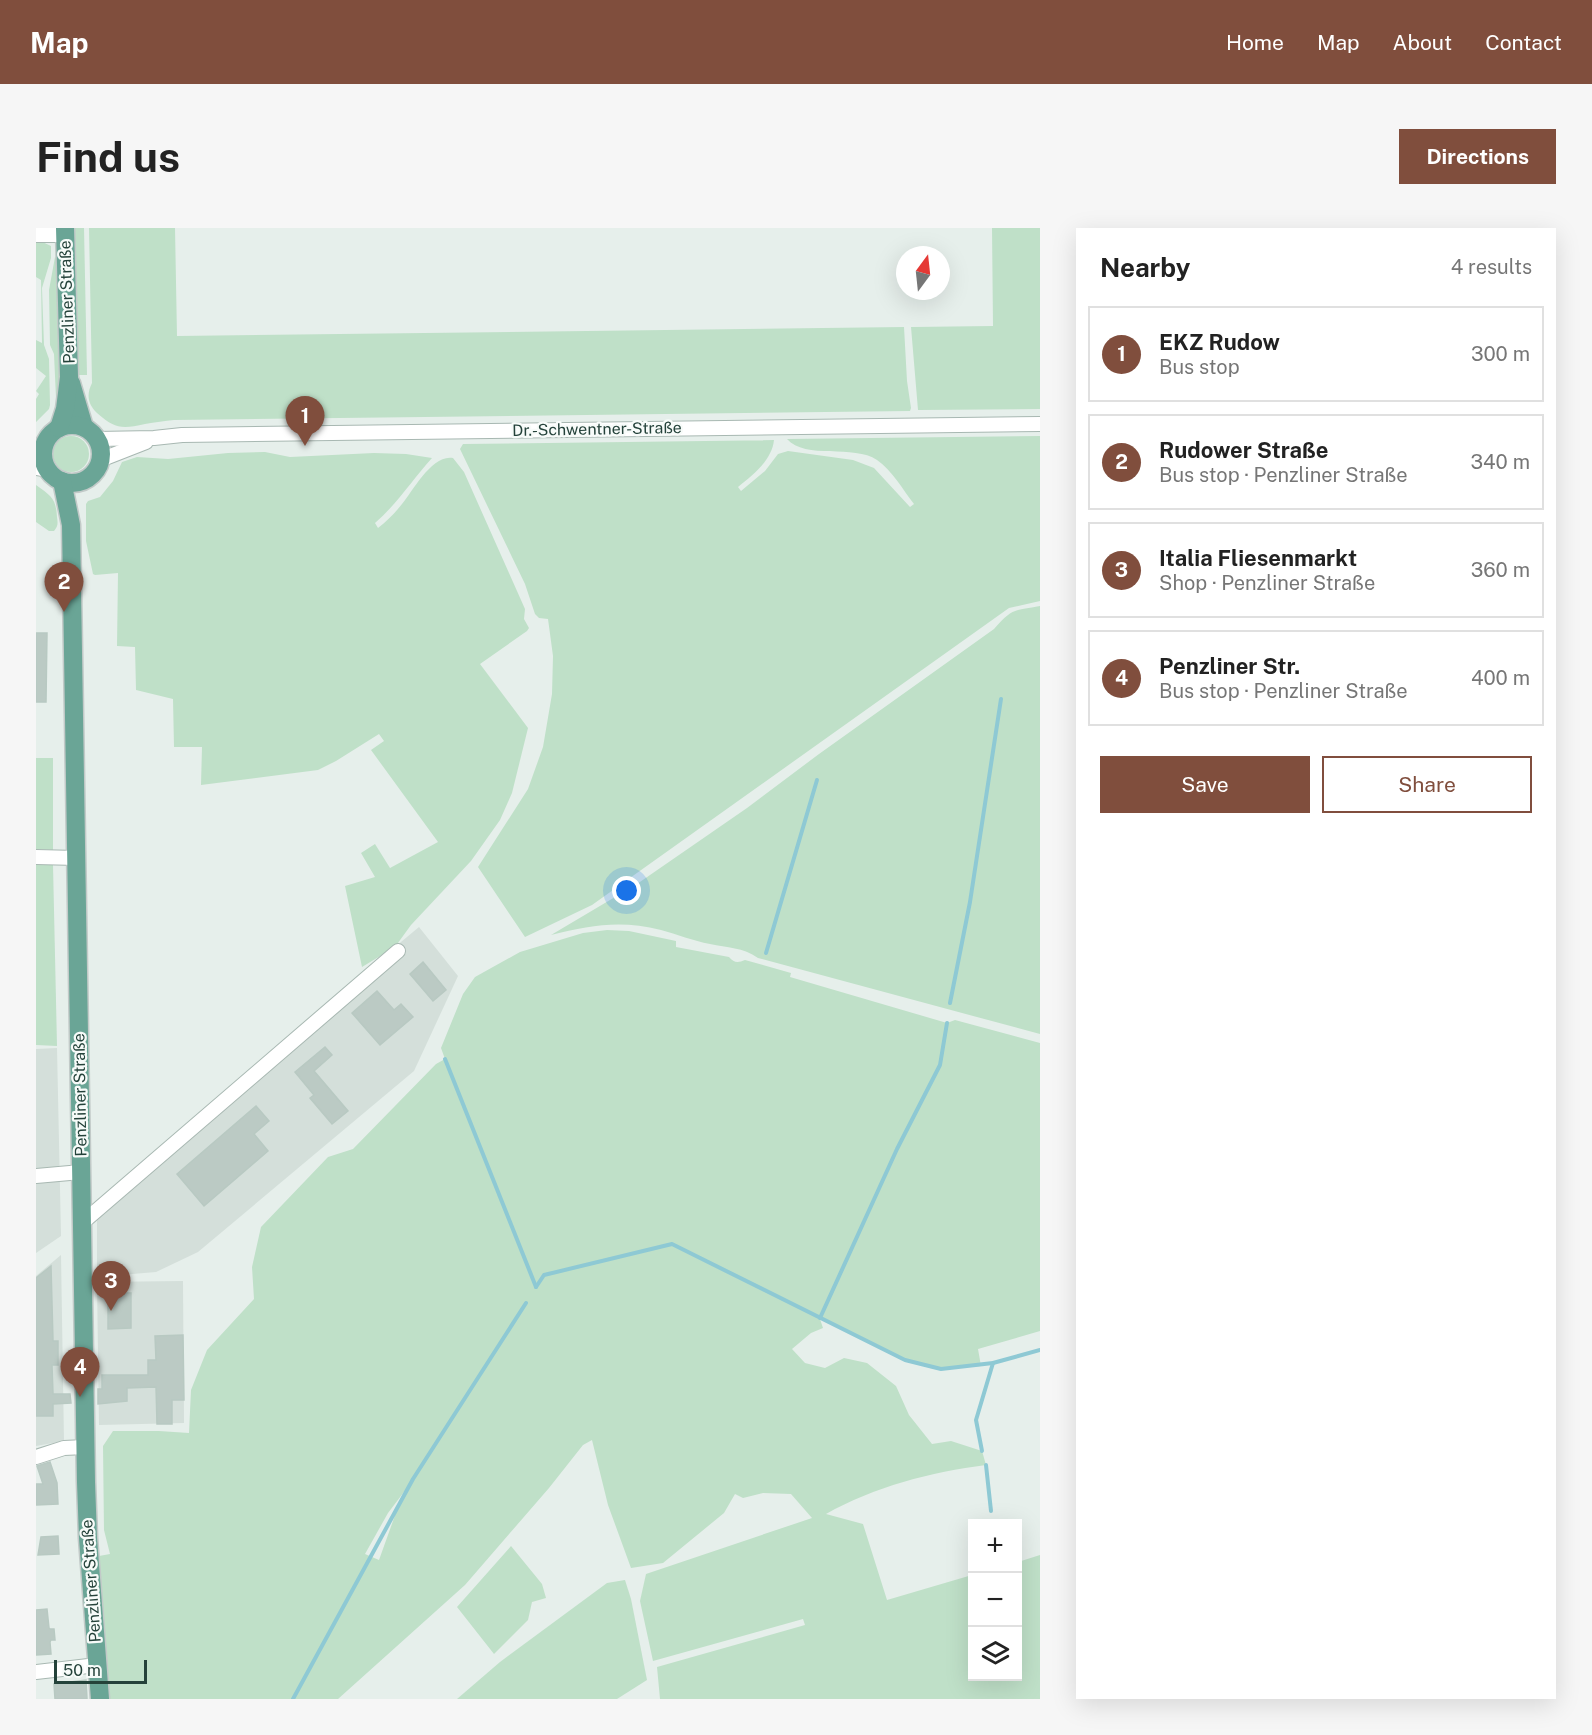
<!DOCTYPE html>
<meta charset="utf-8">
<style>
body{margin:0;font-family:"Public Sans",sans-serif;background:#f6f6f6;color:#222}
.controls{position:absolute;right:18px;bottom:18px;display:grid;overflow:hidden;border-radius:0px;box-shadow:0 6px 24px #0002}
.controls button{width:54px;height:54px;display:grid;place-items:center;padding:0;border:0;border-bottom:2px solid #e0e0e0;background:#fff;color:#222;font:30px sans-serif}
.compass{position:absolute;left:860px;top:18px;width:54px;height:54px;border-radius:50%;background:#fff;box-shadow:0 6px 24px #0002;rotate:15deg}
.scale{position:absolute;left:18px;bottom:15px;width:93px;box-sizing:border-box;padding-left:6px;border:3px solid #24423a;border-top:0;font-size:16px;line-height:21px;white-space:nowrap;color:#24423a;-webkit-text-stroke:4px #f7fbf9;paint-order:stroke}
.you{position:absolute;left:591px;top:663px;width:21px;height:21px;margin:-15px;border:4px solid #fff;border-radius:50%;background:#1a73e8;box-shadow:0 0 0 9px #1a73e833}
.badge{display:grid;place-items:center;width:39px;height:39px;border-radius:50%;background:#804e3d;color:#fff;font-size:20px;font-weight:700}
.pin{position:absolute;translate:-50% -50px;filter:drop-shadow(0 2px 3px #0008)}
.pin::after{content:'';position:absolute;top:32px;width:21px;height:18px;background:inherit;clip-path:polygon(0 0,100% 0,50% 100%)}
.list{margin:0;padding:0;list-style:none}
h2{display:flex;justify-content:space-between;align-items:center;height:78px;margin:0;padding:0 24px;font-size:26px}
h2 small{font-size:20px;font-weight:400;color:#767676}
.list li{display:grid;grid-template-columns:39px 1fr auto;gap:18px;align-items:center;box-sizing:border-box;height:96px;margin:0 12px 12px;padding:0 12px;border:2px solid #e0e0e0;border-radius:0px}
.list b{display:block;font-size:22px;white-space:nowrap}
.list p{margin:0;font-size:20px;white-space:nowrap;color:#767676}
.list em{font-size:20px;font-style:normal;color:#767676}
.actions{display:flex;gap:12px;padding:18px 24px}
.actions a{flex:1;padding:14px 0;border:2px solid #804e3d;border-radius:0px;text-align:center;font-size:21px;color:#804e3d}
.actions .main{background:#804e3d;color:#fff}
.icon{flex:none;width:33px;height:33px;fill:none;stroke:currentColor;stroke-width:2;stroke-linecap:round;stroke-linejoin:round}
.map{position:relative;flex:none;width:1004px;height:1471px;overflow:hidden;border-radius:0px}
header{display:flex;align-items:center;gap:36px;box-sizing:border-box;height:84px;padding:0 30px;background:#804e3d;color:#fff}
header strong{font-size:28px}
nav{display:flex;gap:33px;margin-inline-start:auto;font-size:21px}
.intro{display:flex;align-items:center;justify-content:space-between;box-sizing:border-box;height:144px;padding:0 36px}
h1{margin:0;font-size:42px}
.button{padding:15px 27px;border-radius:0px;background:#804e3d;color:#fff;font-size:21px;font-weight:700}
main{display:flex;gap:36px;padding:0 36px}
aside{flex:1;background:#fff;border-radius:0px;box-shadow:0 6px 24px #0002}
.map>svg:first-child{display:block}
.built{fill:#d4dfda}
.green{fill:#bfe0c8;fill-rule:evenodd}
.lines{fill:none;stroke-linecap:round;stroke-linejoin:round}
.stream{stroke:#8ec9d4;stroke-width:4}
.building{fill:#bbcac4;stroke:#b8c9c2;stroke-width:1.5}
.minor-casing{stroke:#a8b8b2;stroke-width:16}
.major-casing{stroke:#c2cac8;stroke-width:21}
.minor{stroke:#fff;stroke-width:14}
.major{stroke:#6aa596;stroke-width:18}
.labels{text-anchor:middle;dominant-baseline:central;stroke-width:4.5;stroke-linejoin:round;paint-order:stroke}
.street-label{font-size:16px;fill:#24423a;stroke:#f7fbf9}
</style>
<header>
<strong>Map</strong>
<nav><a>Home</a><a>Map</a><a>About</a><a>Contact</a></nav>
</header>
<div class="intro"><h1>Find us</h1><a class="button">Directions</a></div>
<main>
<div class="map">
<svg width="1004" height="1471" viewBox="0 0 1004 1471">
<rect width="100%" height="100%" fill="#e6efeb"/>
<g class="built">
<path d="M383,699l39,49 -44,95 -216,181 -42,20 -59,5v-59l274,-251z"/>
<path d="M21,820l4,188 -25,17v-204z"/>
<path d="M25,1027l3,186 -28,5v-170z"/>
<path d="M147,1053l1,142 -85,2 -2,-143z"/>
</g>
<g class="green">
<path d="M38,0h10l3,147h-9l-4,-74z"/>
<path d="M53,0h86l2,108 727,-9 3,54 4,27 -1,3 -736,9c-9,1 -19,2 -29,4 -23,5 -30,5 -48,-11 -9,-9 -11,-18 -5,-30z"/>
<path d="M956,0h48v181l-122,1 -7,-83 82,-1z"/>
<path d="M0,11l15,7v12l-9,30 2,57 5,14 1,46 -1,4 -13,13v-23l3,-5 -3,-3 10,-15 -10,-8v-28l6,3 -1,-63 -5,-3z"/>
<path d="M19,29l1,1 7,144 -7,-4 -2,-44 -4,-9 -1,-55z"/>
<circle cx="35" cy="226" r="18"/>
<path d="M1004,208v165l-31,7 -417,297 -67,32 -47,-70 50,-78 15,-42 9,-53 1,-38 -5,-37 -9,-1 -4,-4 -10,-30 -65,-135 3,-5 311,-4c-2,20 -21,35 -36,47l3,4 24,-20 13,-17 10,-3 65,9 21,8 36,39 4,-3c-11,-14 -22,-34 -37,-44 -23,-16 -72,0 -90,-21z"/>
<path d="M229,224l25,5 84,-4 32,1 26,4c-19,21 -35,46 -57,65l3,5c9,-7 17,-15 24,-24 11,-13 30,-50 51,-46l11,14 61,137 -1,10 5,9 -2,3 -47,33 48,64 -16,65 -12,27 -29,41 -60,64 -16,22 -33,20 -17,-81 30,-9 -14,-24 14,-9 15,24 48,-26 -67,-92 13,-9 -5,-7 -43,27 -18,9 -117,15 1,-38h-28l-1,-48 -37,-9 -1,-43 -18,-1 1,-73 -23,2 -2,-1 -7,-33v-37l2,-3 12,-4 13,-16 9,-19 15,-5 31,2 60,-6z"/>
<path d="M0,257c15,11 20,13 21,32 1,7 1,9 -3,14h-5l-13,-9z"/>
<path d="M1004,378v428l-282,-76c-15,-11 -31,-10 -48,-14 -17,-3 -33,-10 -49,-14 -40,-10 -70,-5 -110,5l86,-51 110,-76 72,-54 175,-125c19,-21 19,-18 46,-23z"/>
<path d="M0,530h17v92l-17,-1z"/>
<path d="M0,636l17,1 4,181 -21,-1z"/>
<path d="M571,702l22,1 47,10v6l53,10c5,6 9,6 16,3l46,13 -1,4 157,46 8,-3 85,23v288l-62,18 3,17 -40,3 -36,-9 -85,-41 3,9 -12,5 -19,16 13,14 20,5 19,-10 23,5 29,23 13,29 23,29 19,-3 31,10 4,14c-55,7 -112,22 -160,49l37,10 24,76 85,-25v101h45l1,-114 22,-7v144h-380l-3,-32 148,-42 -2,-6 -150,42 -13,-60 6,-27 166,-56 -21,-24 -28,-1 -20,5 -8,-4 -11,19 -61,50 -32,5 -23,-63 -16,-65 -9,5 -34,43 -84,97 -127,114h-228l-11,-143 11,-2 -6,-24 -1,-84 10,-15h46l30,2 2,-43 16,-40 47,-51 -2,-32 9,-40 67,-70 25,-8 83,-85 9,-5 -4,-11 22,-54 12,-17 45,-25 63,-19zM374,1256l-12,23 -19,53 -14,-6 23,-41z"/>
<path d="M475,1318l31,38 4,14 -14,4 -4,18 -34,34 -37,-47z"/>
<path d="M589,1352l6,19 16,81 -30,19h-160l43,-37 107,-79z"/>
</g>
<g class="lines">
<g class="stream">
<path d="M730,725l51,-173"/>
<path d="M914,775l20,-101 31,-203"/>
<path d="M409,831l91,228"/>
<path d="M500,1059l8,-12 128,-31 233,116 36,9 52,-6 47,-13"/>
<path d="M784,1090l77,-169 43,-84 7,-42"/>
<path d="M946,1223l-6,-31 17,-57"/>
<path d="M950,1237l5,46"/>
<path d="M257,1471l120,-220 113,-176"/>
</g>
</g>
<g class="building">
<path d="M0,405h11l-1,69h-10z"/>
<path d="M387,734l23,28 -13,11 -23,-27z"/>
<path d="M341,763l17,19 7,-6 12,13 -33,28 -28,-32z"/>
<path d="M289,819l7,8 -18,16 34,40 -16,13 -22,-26 4,-3 -19,-23z"/>
<path d="M220,878l13,15 -15,13 14,17 -64,55 -27,-32z"/>
<path d="M15,1038l2,75h5v24h-6l1,29h17l1,9 -18,1v12h-17v-138z"/>
<path d="M72,1065h23v35l-23,1z"/>
<path d="M147,1107l1,65h-12v24h-15l-1,-37 -29,1v13l-29,3v-15h4v-14h46v-15h8l-1,-24z"/>
<path d="M14,1234l7,21 1,21 -22,1v-21h7l-6,-18z"/>
<path d="M22,1308l1,18 -21,1 3,-18z"/>
<path d="M11,1381l2,19 1,1h4l1,11h-4l-1,2 1,12 -15,1v-45z"/>
<path d="M50,1452l1,19h-32l-1,-15z"/>
</g>
<g class="lines">
<defs>
<g id="minor">
<path d="M0,7h29"/>
<path d="M61,211l57,-1 28,-3 858,-11"/>
<path d="M0,225l8,-5"/>
<path d="M64,232l46,-18"/>
<path d="M0,240l13,2"/>
<path d="M0,629l41,1"/>
<path d="M0,948l45,-4"/>
<path d="M46,995l316,-272"/>
<path d="M0,1229l28,-9 21,-1"/>
<path d="M0,1444l61,-7"/>
</g>
<g id="major">
<path d="M35,155l13,44"/>
<circle cx="36" cy="226" r="29"/>
<path d="M23,200l6,-19 4,-32 -4,-149"/>
<path d="M26,253l9,44 15,957 2,56 12,161"/>
</g>
</defs>
<use href="#minor" class="minor-casing"/>
<use href="#major" class="major-casing"/>
<use href="#minor" class="minor"/>
<use href="#major" class="major"/>
</g>
<g class="labels">
<g class="street-label">
<text transform="translate(31 74) rotate(-92)">Penzliner Straße</text>
<text transform="translate(561 201) rotate(-1)">Dr.-Schwentner-Straße</text>
<text transform="translate(44 867) rotate(-91)">Penzliner Straße</text>
<text transform="translate(55 1353) rotate(-94)">Penzliner Straße</text>
</g>
</g>
</svg>
<div class="controls">
<button>+</button>
<button>−</button>
<button><svg class="icon" aria-label="layers" viewBox="0 0 24 24"><path d="M12 4l9 5-9 5-9-5zM3 14l9 5 9-5"/></svg></button>
</div>
<svg class="compass" viewBox="-18 -18 36 36"><path d="M0-13l5 13h-10z" fill="#e53935"/><path d="M0 13l5-13h-10z" fill="#767676"/></svg>
<div class="scale">50 m</div>
<div class="you"></div>
<div class="pin badge" style="left:269px;top:218px">1</div>
<div class="pin badge" style="left:28px;top:384px">2</div>
<div class="pin badge" style="left:75px;top:1083px">3</div>
<div class="pin badge" style="left:44px;top:1169px">4</div>
</div>
<aside>
<h2>Nearby<small>4 results</small></h2>
<ul class="list">
<li><span class="badge">1</span><div><b>EKZ Rudow</b><p>Bus stop</p></div><em>300 m</em></li>
<li><span class="badge">2</span><div><b>Rudower Straße</b><p>Bus stop · Penzliner Straße</p></div><em>340 m</em></li>
<li><span class="badge">3</span><div><b>Italia Fliesenmarkt</b><p>Shop · Penzliner Straße</p></div><em>360 m</em></li>
<li><span class="badge">4</span><div><b>Penzliner Str.</b><p>Bus stop · Penzliner Straße</p></div><em>400 m</em></li>
</ul>
<div class="actions"><a class="main">Save</a><a>Share</a></div>
</aside>
</main>
